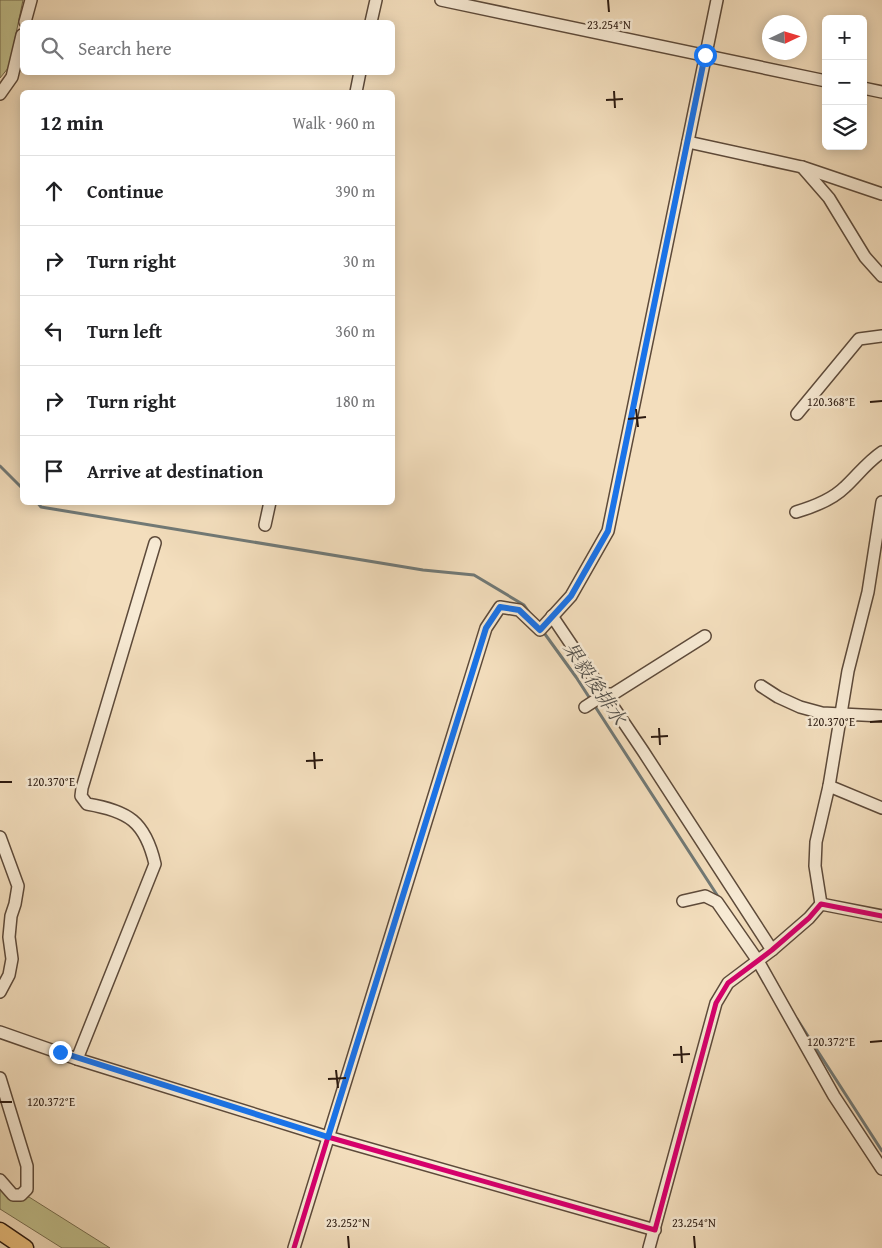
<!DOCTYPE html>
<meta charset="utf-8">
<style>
body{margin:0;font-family:"Gentium Book Plus","Noto Serif TC",serif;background:#f2f2f2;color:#202124}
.controls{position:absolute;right:15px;top:15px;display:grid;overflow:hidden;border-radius:8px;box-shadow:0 2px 12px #0003}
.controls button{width:45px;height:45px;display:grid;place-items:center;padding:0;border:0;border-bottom:1px solid #e0e0e0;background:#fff;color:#202124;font:25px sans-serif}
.compass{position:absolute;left:762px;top:15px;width:45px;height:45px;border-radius:50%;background:#fff;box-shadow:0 2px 12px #0003;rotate:86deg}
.stop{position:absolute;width:15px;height:15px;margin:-11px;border:4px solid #1a73e8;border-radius:50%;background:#fff}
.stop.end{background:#1a73e8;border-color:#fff;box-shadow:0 1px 5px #0008}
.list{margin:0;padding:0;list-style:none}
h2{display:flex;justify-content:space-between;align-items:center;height:65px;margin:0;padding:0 20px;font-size:21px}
h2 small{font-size:16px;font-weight:400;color:#757577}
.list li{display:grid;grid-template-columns:32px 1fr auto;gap:15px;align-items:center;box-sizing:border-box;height:70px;padding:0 20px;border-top:1px solid #e0e0e0}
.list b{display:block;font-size:19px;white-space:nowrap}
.list em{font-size:16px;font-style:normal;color:#757577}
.icon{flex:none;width:28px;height:28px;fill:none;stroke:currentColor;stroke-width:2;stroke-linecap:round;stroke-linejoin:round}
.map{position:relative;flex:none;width:882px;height:1248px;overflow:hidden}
.search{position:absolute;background:#fff;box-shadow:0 2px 12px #0003;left:20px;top:20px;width:375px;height:55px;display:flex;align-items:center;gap:12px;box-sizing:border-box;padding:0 18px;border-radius:8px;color:#757577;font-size:19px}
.panel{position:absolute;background:#fff;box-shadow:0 2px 12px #0003;left:20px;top:90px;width:375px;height:415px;border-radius:8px}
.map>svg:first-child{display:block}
.green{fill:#c1c08d;stroke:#766c4e}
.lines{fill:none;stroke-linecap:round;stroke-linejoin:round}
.stream{stroke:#717976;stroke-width:3}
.minor-casing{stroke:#5d4a3a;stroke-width:14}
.highway-casing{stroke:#2b190f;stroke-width:19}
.minor{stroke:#f7ead4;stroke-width:11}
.highway{stroke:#eabf7e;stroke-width:16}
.cycleway-casing{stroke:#f7ead4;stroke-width:8}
.cycleway{stroke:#d6006c;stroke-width:5}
.route{stroke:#1a73e8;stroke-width:6}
.ticks{fill:none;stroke:#2b190f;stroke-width:2}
.labels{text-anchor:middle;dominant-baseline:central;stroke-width:5;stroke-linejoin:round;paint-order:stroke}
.water-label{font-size:19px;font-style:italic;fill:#54514b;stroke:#f7ead4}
.ticks-label{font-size:12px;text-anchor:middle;fill:#2b190f;stroke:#f7ead4;stroke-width:5;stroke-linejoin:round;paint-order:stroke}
</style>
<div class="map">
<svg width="882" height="1248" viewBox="0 0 882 1248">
<rect width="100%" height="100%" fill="#f3debd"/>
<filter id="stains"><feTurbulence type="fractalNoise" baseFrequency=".004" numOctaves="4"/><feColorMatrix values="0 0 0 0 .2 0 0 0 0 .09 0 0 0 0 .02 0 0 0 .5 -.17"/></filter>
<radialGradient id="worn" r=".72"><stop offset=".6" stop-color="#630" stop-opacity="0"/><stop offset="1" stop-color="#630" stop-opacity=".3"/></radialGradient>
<g class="green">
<path d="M0,0h23l-14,67 -9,11z"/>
<path d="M0,1182l24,15h5l81,51h-48l-62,-39z"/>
</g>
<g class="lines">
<g class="stream">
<path d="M0,466l22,22"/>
<path d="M37,502l4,5 382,63 51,5 50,30 7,10"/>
<path d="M542,630l34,47 143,221"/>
<path d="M797,1019l85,132"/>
</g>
<defs>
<g id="minor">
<path d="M441,0l385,81"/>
<path d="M25,22l6,-22"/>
<path d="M371,22l5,-22"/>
<path d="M863,88l19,4"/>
<path d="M356,92l4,-20"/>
<path d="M0,94l12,-17 10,-42"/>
<path d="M688,142l114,25 80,27"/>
<path d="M802,167l27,31 36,59 17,19"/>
<path d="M797,414l62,-75 23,-3"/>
<path d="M796,512c17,-5 36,-12 49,-25 13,-12 22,-25 37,-35"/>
<path d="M265,525l5,-23"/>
<path d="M552,616l91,135 129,199"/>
<path d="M761,686l17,11 22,10 22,6 60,3"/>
<path d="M585,707l20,-13h8l92,-58"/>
<path d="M829,786l53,22"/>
<path d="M0,837l18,49 -3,18 -4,12 -2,21 3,22 -3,16 -9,17"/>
<path d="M683,901l22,-5 12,6 41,59 76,135 48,73"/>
<path d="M821,904l-6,-38 1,-24 13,-56 19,-115 20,-79 14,-90"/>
<path d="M0,1032l77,27 251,78 327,93"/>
<path d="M77,1059l78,-195c-10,-43 -27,-53 -68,-60l-6,-8 1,-8 73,-245"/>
<path d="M0,1078l27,88v23l-6,6h-8l-13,-15"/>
<path d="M294,1248l192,-620 14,-21 19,3 21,20 31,-34 37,-65 109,-531"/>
<path d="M649,1248l67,-245 12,-20 44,-33 37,-32 12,-14 61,12"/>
</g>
<path id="highway" d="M0,1231l25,17"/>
</defs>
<use href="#minor" class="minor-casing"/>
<use href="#highway" class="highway-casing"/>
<use href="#minor" class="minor"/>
<use href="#highway" class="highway"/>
<defs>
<path id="cycleway" d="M294,1248l34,-111 327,93 61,-227 12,-20 44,-33 37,-32 12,-14 61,12"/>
</defs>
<use href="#cycleway" class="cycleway-casing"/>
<use href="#cycleway" class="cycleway"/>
</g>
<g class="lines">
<path class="route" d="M60,1052l268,85 158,-509 14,-21 19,3 21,20 31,-34 37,-65 97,-476"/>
</g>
<path class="ticks" d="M608,0l1,12M614,91l1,17M606,100l17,-1M870,402l12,-1M636,409l2,18M628,419l18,-2M870,722l12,-1M659,728l1,17M651,737l17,-1M314,752l1,17M306,761l17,-1M0,782h12M870,1042l12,-1M681,1046l1,17M673,1055l17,-1M336,1070l2,18M328,1079l18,-1M0,1102h12M348,1236l1,12M694,1236l1,12"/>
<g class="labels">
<g class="water-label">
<text transform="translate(595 683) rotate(56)">果毅後排水</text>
</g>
</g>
<g class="ticks-label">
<text x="609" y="29">23.254°N</text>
<text x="831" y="406">120.368°E</text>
<text x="831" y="726">120.370°E</text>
<text x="51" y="786">120.370°E</text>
<text x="831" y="1046">120.372°E</text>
<text x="51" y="1106">120.372°E</text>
<text x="348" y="1227">23.252°N</text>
<text x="694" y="1227">23.254°N</text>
</g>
<rect width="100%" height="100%" filter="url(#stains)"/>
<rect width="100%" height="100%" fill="url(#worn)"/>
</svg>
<div class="controls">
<button>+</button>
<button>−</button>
<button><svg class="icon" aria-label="layers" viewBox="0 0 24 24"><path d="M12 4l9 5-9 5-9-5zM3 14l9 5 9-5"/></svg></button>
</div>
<svg class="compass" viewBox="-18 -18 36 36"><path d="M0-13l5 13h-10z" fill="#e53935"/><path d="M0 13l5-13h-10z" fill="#757577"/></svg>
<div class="stop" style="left:705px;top:55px"></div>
<div class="stop end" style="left:60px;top:1052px"></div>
<div class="search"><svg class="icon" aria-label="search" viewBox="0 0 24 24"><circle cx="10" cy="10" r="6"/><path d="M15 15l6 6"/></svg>Search here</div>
<section class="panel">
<h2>12 min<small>Walk · 960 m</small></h2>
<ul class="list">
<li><svg class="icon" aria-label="ahead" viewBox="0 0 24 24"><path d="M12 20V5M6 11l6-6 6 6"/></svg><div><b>Continue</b></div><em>390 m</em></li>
<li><svg class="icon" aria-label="right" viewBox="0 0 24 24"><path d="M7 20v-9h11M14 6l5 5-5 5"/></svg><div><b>Turn right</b></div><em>30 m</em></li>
<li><svg class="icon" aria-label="left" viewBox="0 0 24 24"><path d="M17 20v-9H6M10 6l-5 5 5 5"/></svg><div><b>Turn left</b></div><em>360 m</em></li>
<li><svg class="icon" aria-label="right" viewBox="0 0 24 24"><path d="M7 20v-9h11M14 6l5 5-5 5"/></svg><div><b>Turn right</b></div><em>180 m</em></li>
<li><svg class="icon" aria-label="arrive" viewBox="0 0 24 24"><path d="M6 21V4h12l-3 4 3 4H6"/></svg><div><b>Arrive at destination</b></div></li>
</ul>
</section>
</div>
